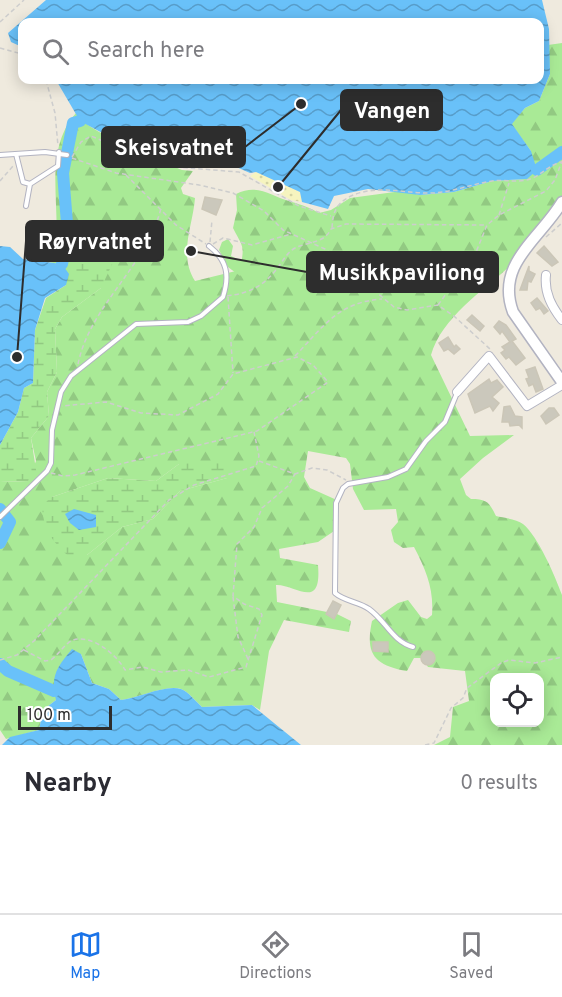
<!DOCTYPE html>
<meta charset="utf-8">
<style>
body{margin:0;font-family:Overpass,sans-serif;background:#f7f7f7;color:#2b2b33}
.controls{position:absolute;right:18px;bottom:18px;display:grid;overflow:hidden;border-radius:12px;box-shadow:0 3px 15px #0003}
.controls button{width:54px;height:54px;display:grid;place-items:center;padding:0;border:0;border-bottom:2px solid #e1e1e2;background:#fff;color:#2b2b33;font:30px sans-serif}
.scale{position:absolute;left:18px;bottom:15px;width:94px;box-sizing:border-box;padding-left:6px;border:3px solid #2d2d2d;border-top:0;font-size:16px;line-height:21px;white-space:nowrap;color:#2d2d2d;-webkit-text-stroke:4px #fff;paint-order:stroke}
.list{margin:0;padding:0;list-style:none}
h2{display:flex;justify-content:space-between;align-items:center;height:78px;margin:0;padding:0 24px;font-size:26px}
h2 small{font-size:20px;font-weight:400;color:#7c7c81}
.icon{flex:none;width:33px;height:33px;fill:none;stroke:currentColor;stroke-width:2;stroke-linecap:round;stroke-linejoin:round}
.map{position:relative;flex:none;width:562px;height:745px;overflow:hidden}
.search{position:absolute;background:#fff;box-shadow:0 3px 15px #0003;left:18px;right:18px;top:18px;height:66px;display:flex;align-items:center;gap:15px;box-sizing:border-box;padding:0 21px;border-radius:12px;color:#7c7c81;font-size:22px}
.sheet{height:168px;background:#fff}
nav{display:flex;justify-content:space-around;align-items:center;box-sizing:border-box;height:84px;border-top:2px solid #e1e1e2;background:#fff;font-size:16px;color:#7c7c81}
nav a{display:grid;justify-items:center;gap:3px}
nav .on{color:#1a73e8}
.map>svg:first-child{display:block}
.forest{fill:url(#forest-firs);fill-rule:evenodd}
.wetland{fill:url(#wetland-marsh)}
.sand{fill:url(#sand-dots)}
.park{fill:#a9ea96}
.water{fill:url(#water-waves)}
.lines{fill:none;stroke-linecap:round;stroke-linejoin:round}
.river{stroke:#69c1f9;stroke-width:12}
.building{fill:#cbc8bc;stroke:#cbc6b7;stroke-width:1.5}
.service-casing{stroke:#b2b3c1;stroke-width:6}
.minor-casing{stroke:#b2b3c1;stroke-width:10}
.secondary-casing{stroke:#b2b3c1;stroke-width:13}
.path{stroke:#cdcdcd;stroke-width:1.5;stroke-dasharray:4.5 3;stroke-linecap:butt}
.service{stroke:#fff;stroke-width:4}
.minor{stroke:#fff;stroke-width:8}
.secondary{stroke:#fff;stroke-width:10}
.leader{fill:none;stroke:#2d2d2d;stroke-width:2}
.callout-dot{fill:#2d2d2d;stroke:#fff;stroke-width:2}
.callout{fill:#2d2d2d;stroke:#2d2d2d;stroke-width:2}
.callout-label{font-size:22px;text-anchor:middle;font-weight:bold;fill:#fff}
</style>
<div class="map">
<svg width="562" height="745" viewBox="0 0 562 745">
<defs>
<pattern id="forest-firs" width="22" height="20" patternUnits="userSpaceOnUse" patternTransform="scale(1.5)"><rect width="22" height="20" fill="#a9ea96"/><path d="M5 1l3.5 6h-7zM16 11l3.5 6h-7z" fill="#92c982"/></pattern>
<pattern id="wetland-marsh" width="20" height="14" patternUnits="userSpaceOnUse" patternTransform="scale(1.5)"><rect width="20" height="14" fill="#a9ea96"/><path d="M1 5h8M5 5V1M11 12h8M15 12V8" fill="none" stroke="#92c982"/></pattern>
<pattern id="sand-dots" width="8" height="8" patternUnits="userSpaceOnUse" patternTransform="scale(1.5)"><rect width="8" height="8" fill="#f6f4bf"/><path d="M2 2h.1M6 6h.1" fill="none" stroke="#d3d2a4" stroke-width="1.8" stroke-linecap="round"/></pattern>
<pattern id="water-waves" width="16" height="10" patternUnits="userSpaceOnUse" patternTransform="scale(1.5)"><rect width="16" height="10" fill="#69c1f9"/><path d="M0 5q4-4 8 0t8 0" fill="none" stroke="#579dca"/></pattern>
</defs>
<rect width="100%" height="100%" fill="#efeade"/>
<path class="forest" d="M562,43v167c-17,18 -33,38 -51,55 -28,26 -69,52 -80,90l39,81 44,-1 -31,23 -23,21 6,16 5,4c16,0 18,3 25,17 8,2 21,3 27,8 15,12 32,52 39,71v150h-128l16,-8 3,-30 16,-6 -4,-30 -37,-4 -6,-9h-8l-7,13c-33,-6 -42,-17 -35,-50l26,-18 10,-3 13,17 6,2 5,-4c2,-26 -6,-45 -18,-68l-11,1 -9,-6 -3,-12 7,-8 -2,-13 -32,1 -11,-21 -3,-25 -4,-6 -38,-7 -4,26 6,11 29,13 -2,28 -19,13 -39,7 1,9 38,7c4,47 -23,19 -42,20l1,17 60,12 14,7 -2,11 -65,-12 -15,31 -9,59 -8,-5 -50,2c-6,-5 -14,-16 -21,-18 -14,-5 -43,9 -60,11l-12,-11 -17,-6 -11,-29 -25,46 -13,10 -4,20 -33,9 -6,-9v-248l28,-1 8,-20 -5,-23 18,-22 -2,-24 10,-20 -2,-43 7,-12 39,-29 -7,-64 -28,27 -11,2c7,-47 -13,-101 21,-140 11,20 82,46 106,57l11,1 -12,17 2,6 12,4c-2,28 -17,56 0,83l45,-11c5,-26 3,-22 -7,-42l4,-18 -1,-16c22,-11 34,2 56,8 10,3 17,5 27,11l12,-3 19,-12 52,-7 18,4 34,-3 38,-11 35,-2 4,-28 -20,-27 14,-16 14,-7 11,-27 -2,-29zM179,464l48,14 -47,13 -27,28 -31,8 -35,28 -35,-58 56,-19 48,3zM494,678h46v44h-46z"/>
<g class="wetland">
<path d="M110,223l8,9 -2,24 -15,32 -39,29 -7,12 2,43 -10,20 2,24 -18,22 6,38 -9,5 -28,1v-37l18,-33 6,-24 9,-5 2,-53 11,-32 20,-13 -5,-21 -29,-4 34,-9 28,-27z"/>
<path d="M222,460l9,8 -4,10 -47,13 -27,28 -31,8 -35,28 -14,5c-19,-16 -30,-29 -31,-55l10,-8 56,-19 48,3 23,-17z"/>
</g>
<path class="sand" d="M256,172l44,20 2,10 -11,-2 -41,-24z"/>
<path class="park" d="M228,239l5,7 -2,10 15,7 2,5 -8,8 -12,-9 -9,-17 3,-8z"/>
<g class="water">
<path d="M46,0h496l7,29 1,45 -11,27 -14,7 -13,16 19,27 6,19 -10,9 -35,2 -38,11 -34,3 -52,-6 -34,7 -6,13 -26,-7 -2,-10 -44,-20 -6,1 -16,-7 -59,-3 -54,-20 -41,-22 -24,-41h484v-58h-518v25l-11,-5 -3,-9z"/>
<path d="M0,246l10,1 13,12 39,5 7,10 -3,11 -21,13 -10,32 -2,53 -9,5 -6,24 -18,33z"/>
<path d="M74,509l22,6v12l-17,3 -9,-7 -5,-9z"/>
<path d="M72,649l9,5 11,29 17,6 12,11c17,-2 45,-16 60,-11 7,2 15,13 21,18l50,-2 49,40h-299l8,-8 29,-7 4,-20 13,-10c-6,-24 1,-33 16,-51z"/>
</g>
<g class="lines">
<g class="river">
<path d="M537,170l25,-18"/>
<path d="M62,264l6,-28 -5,-63 10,-50 7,-2"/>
<path d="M0,509l10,13 -10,21"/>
<path d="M0,664l8,7 46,20"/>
</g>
</g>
<g class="building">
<path d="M205,197l17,3 -6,15 -14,-6z"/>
<path d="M544,246l14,16 -6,4 -15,-13z"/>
<path d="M529,266v5l6,3 -4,8 -3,-1 -1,9h-7z"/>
<path d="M537,298l11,13 -4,3 -4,-6 -4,2 -5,-7z"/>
<path d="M472,315l12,11 -4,5 -13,-11z"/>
<path d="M499,321l7,4 10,14 -4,2 13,17 -9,7 -7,-8 -3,2 -5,-6 4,-3 -3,-3 8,-5 -8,-11 -2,3 -6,-7z"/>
<path d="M448,337l6,10 2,-2 4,4 -6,5 -6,-5 -4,2 -5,-8z"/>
<path d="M535,367l8,22 -7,3 -3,-8 -4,2 -3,-7 3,-1 -3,-8z"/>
<path d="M489,379l2,4 6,-3 6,7 -11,10 7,6 -6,8 -3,-5 -15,7 -7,-19z"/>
<path d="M510,406l5,10 7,1v11l-3,-3 -9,1 -1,-4h-7l2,-15z"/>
<path d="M549,408h5l5,7 -13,9 -5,-8z"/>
<path d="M333,601l8,4 -7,14 -8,-5z"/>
<path d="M373,642h15v10l-15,-1z"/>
<circle cx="428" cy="658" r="7"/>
</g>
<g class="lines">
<defs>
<g id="service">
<path d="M16,154l7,28 7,2"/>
<path d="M0,155l45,-3 22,3"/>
<path d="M26,206l4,-22 28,-18 1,-14"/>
<path d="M0,517l47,-46 4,-8 1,-33 9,-38 10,-16 65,-52 52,-2 13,-6 22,-19c7,-22 4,-37 -14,-51"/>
<path d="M413,647c-21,-6 -27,-26 -44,-38 -10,-7 -25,-8 -34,-16l1,-90 7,-15 5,-4 40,-7 18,-8 20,-28 19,-19 12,-29"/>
</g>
<g id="minor">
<path d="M546,275c-2,18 6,32 16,45"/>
<path d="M457,392l32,-36 38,50 35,-21"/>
</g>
<path id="secondary" d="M562,202c-22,37 -67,62 -49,110l49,70"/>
</defs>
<use href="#service" class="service-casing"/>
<use href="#minor" class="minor-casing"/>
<use href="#secondary" class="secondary-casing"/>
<g class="path">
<path d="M0,22l24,-22"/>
<path d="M0,48l22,6"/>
<path d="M46,80l9,33 3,33"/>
<path d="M72,157l9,-15 10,-6 72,30 76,6 60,34 32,10"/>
<path d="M72,158l44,15 83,12 34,8 31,18 19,19 42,19 69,58 13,3 31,-5 17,12 35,32"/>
<path d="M126,175l50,50 30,19"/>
<path d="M0,181l13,-15"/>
<path d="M499,215l10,-32"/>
<path d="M332,228c1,-15 3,-24 19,-32 26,-12 56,-2 82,-3 20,-1 39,-9 59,-12 14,-2 27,3 41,-3 10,-5 17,-13 28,-16"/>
<path d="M546,237l16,-14"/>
<path d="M210,242l2,-22"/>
<path d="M213,244l10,-6 29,7 39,-11"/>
<path d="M227,296c24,-3 38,-11 52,-30 5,-7 9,-14 16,-18 12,-6 30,-5 36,-19l15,-5 141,1"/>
<path d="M228,297l5,76"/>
<path d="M438,305l16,-22 16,-16 17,-42 12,-10 47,-24 9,-11 7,-19"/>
<path d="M295,356c28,-29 43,-54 87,-57"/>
<path d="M78,364c12,-59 69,-98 83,-156"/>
<path d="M259,461l36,13 17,-6 15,2 19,10"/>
<path d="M51,473l12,3 12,-1 182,-44 71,-49 -15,-17 -16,-8 -64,17 -15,20 -40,21 -37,-2 -35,-11 -44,4"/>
<path d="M233,597l5,40 11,24"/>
<path d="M24,650l21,11 6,-1c8,-6 12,-14 20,-19 19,-9 46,14 54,29l18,-3 18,5 27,-2 21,7 37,-10 16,-52 -3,-6 -15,-5 -11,-8 4,-52 17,-17 8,-19 26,-22 7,-12"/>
<path d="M0,660l17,-5 17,-14 135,-141 25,-15 62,-19 3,-10 -5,-24"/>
<path d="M425,745l9,-2 17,-35 12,-10 4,-10 34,-25 8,-3 26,3 27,-6"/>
</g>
<use href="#service" class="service"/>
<use href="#minor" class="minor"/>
<use href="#secondary" class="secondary"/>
</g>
<path class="leader" d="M278 187L341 110M301 104L245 147M17 357L26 241M191 251L307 272"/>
<g class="callout-dot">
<circle cx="278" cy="187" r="6"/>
<circle cx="301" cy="104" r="6"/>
<circle cx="17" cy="357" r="6"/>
<circle cx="191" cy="251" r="6"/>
</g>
<g class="callout">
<rect x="341" y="90" width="101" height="40" rx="6"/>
<rect x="102" y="127" width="143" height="40" rx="6"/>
<rect x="26" y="221" width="137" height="40" rx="6"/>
<rect x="307" y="252" width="191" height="40" rx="6"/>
</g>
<g class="callout-label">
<text x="392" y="118">Vangen</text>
<text x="174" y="155">Skeisvatnet</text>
<text x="95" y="249">Røyrvatnet</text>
<text x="402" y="280">Musikkpaviliong</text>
</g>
</svg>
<div class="controls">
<button><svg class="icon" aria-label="locate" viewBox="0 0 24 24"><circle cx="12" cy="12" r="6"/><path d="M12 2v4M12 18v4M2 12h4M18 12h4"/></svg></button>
</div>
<div class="scale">100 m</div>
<div class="search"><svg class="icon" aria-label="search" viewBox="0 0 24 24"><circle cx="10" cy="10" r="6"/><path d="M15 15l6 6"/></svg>Search here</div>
</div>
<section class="sheet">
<h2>Nearby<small>0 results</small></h2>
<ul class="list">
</ul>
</section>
<nav>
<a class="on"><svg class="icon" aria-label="map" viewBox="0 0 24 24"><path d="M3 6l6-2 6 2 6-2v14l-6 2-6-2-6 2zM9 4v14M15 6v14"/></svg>Map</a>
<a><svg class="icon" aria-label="directions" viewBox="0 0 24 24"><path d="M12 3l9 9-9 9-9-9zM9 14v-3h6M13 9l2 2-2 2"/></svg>Directions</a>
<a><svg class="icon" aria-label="saved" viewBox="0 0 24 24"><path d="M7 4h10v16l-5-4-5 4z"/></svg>Saved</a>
</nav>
